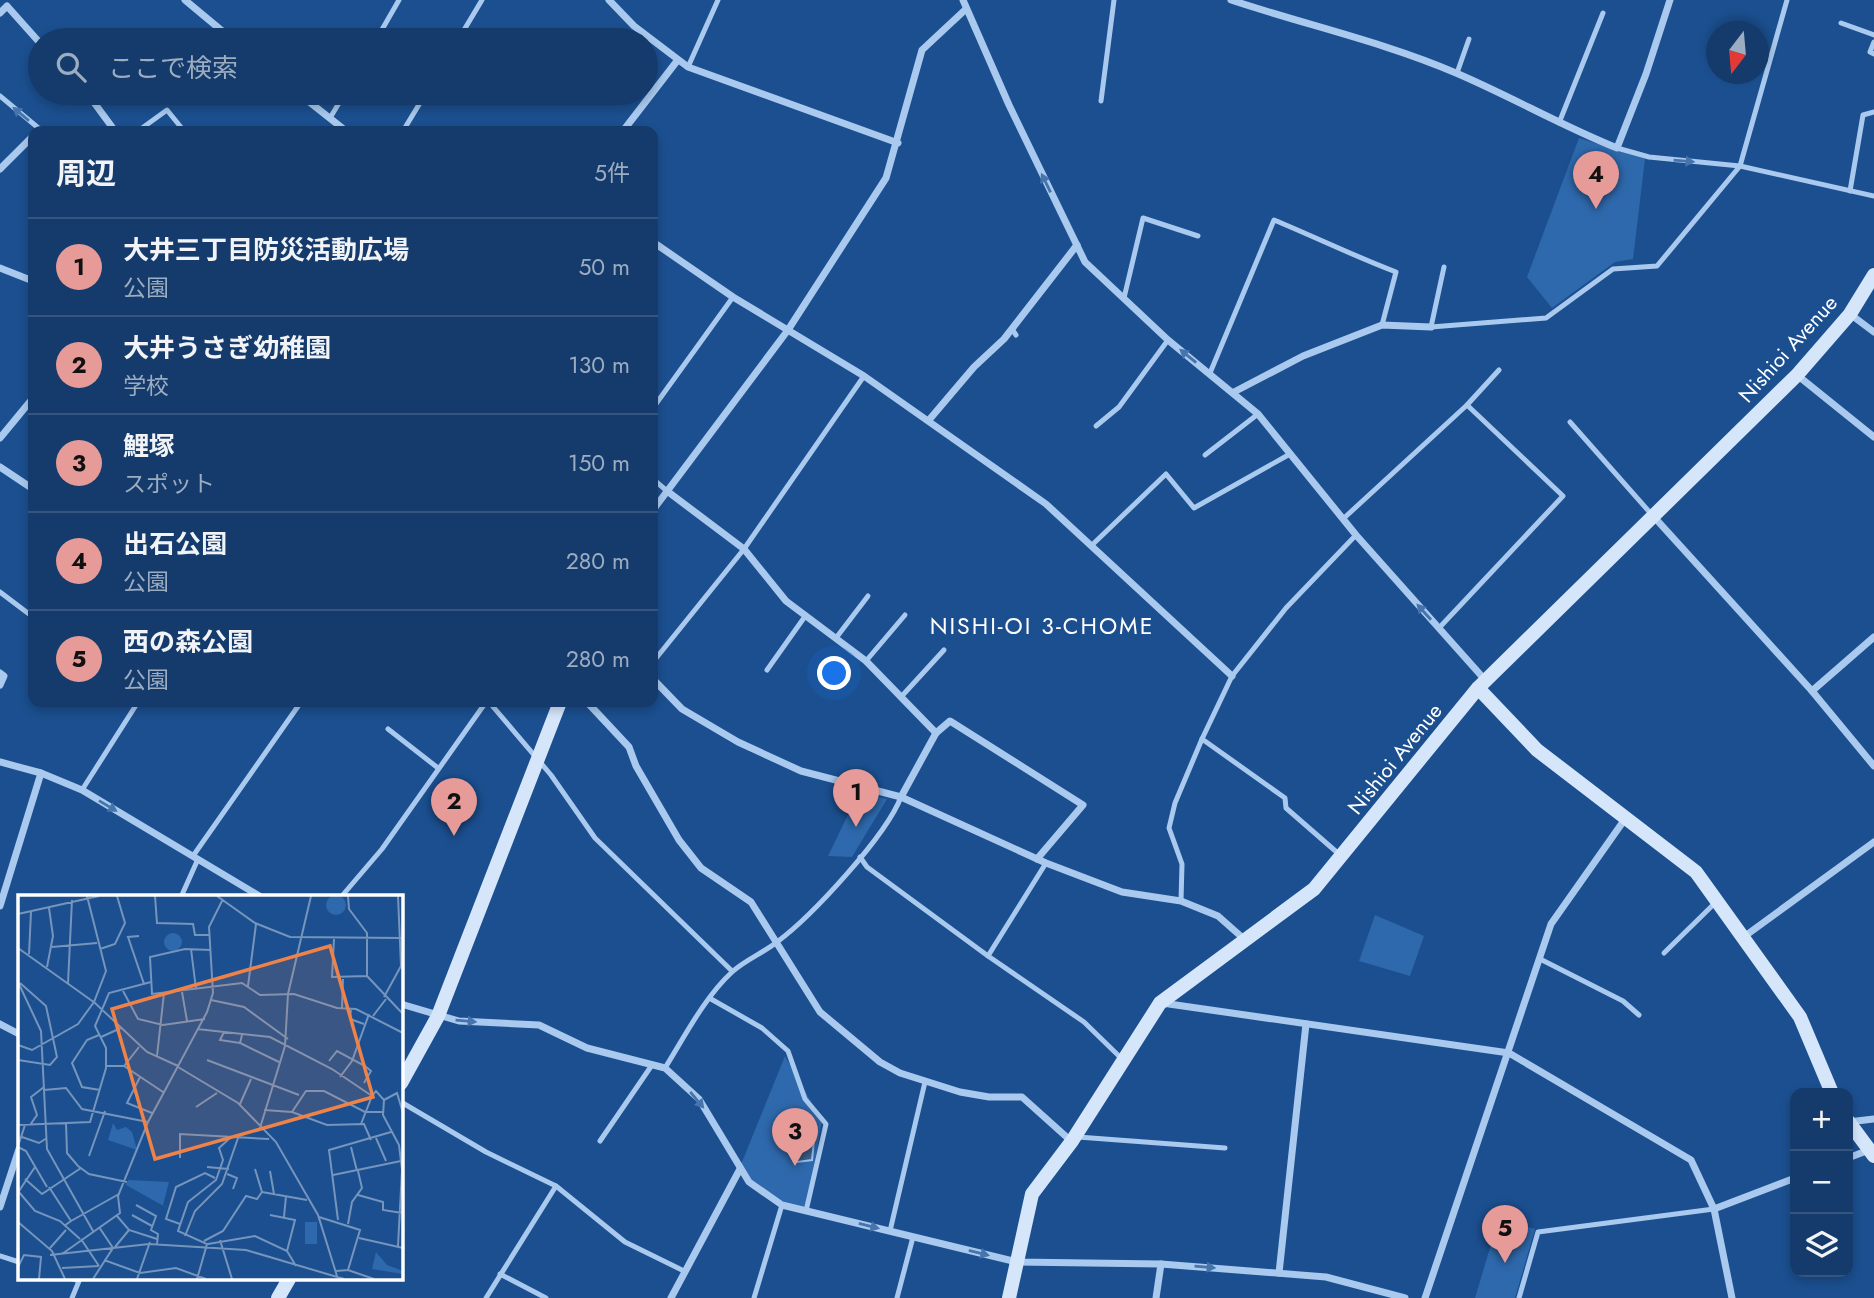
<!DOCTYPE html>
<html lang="ja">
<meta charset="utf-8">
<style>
body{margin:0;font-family:Jost,"Noto Sans JP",sans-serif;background:#1d4271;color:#f1f3f6}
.controls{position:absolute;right:21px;bottom:21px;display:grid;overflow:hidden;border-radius:14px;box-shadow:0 4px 10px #0003}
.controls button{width:63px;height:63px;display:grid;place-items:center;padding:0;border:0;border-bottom:2px solid #33557e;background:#143b6b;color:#f1f3f6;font:35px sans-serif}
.compass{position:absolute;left:1706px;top:21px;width:63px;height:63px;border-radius:50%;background:#143b6b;box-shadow:0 4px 10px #0003;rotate:196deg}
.you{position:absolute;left:835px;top:674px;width:24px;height:24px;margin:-18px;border:5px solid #fff;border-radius:50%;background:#1a73e8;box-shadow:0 0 0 10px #1a73e833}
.badge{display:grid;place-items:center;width:46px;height:46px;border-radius:50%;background:#e69b98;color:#111;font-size:23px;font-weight:700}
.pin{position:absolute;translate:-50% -58px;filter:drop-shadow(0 2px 4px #0008)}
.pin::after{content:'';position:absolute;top:37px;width:24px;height:21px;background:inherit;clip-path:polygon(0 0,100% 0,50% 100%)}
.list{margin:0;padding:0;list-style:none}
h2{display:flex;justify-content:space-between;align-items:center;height:91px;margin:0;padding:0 28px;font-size:30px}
h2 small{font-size:23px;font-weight:400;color:#9dadc1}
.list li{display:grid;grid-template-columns:46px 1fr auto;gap:21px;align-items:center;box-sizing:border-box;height:98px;padding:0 28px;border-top:2px solid #33557e}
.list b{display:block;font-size:26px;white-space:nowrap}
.list p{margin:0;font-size:23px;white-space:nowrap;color:#9dadc1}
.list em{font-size:23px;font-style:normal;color:#9dadc1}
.icon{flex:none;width:38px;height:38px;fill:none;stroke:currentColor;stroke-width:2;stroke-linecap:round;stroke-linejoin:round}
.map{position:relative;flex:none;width:1874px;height:1298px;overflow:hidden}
.search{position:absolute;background:#143b6b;box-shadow:0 4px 10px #0003;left:28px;top:28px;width:630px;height:77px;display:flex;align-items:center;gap:18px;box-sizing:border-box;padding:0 24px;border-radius:38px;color:#9dadc1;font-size:26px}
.panel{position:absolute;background:#143b6b;box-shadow:0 4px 10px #0003;left:28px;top:126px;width:630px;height:581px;border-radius:14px}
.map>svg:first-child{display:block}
.green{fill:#2e69ad}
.water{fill:#3c6290;stroke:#9cc4f0;stroke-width:2}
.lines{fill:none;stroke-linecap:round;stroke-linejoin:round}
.lane{stroke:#a9c9ee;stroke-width:5}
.street{stroke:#a9c9ee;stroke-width:7}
.secondary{stroke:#d6e6fa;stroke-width:14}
.oneway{fill:#4674ac}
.labels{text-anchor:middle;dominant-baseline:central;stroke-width:6;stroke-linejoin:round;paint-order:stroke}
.street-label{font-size:21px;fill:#fff;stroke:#1b4f8f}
.neighbourhood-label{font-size:23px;letter-spacing:2px;fill:#fff;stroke:#1b4f8f}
.inset-road{fill:none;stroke:#7695bc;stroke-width:2}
.view{fill:#ee8249;fill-opacity:0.15;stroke:#ee8249;stroke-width:3.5}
.inset-edge{fill:none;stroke:#fff;stroke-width:3.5}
</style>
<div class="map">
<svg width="1874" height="1298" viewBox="0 0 1874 1298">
<rect width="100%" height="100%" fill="#1b4f8f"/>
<g class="green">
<path d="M1579,138l66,21 -12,100 -18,3 -63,46 -25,-31z"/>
<path d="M859,792l28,7 -35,58 -24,-1z"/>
<path d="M1375,915l49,21 -14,40 -51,-15z"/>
<path d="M785,1056l37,65 -16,90c-28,-7 -52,-19 -66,-44z"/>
<path d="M1499,1218l36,11 -20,69h-40z"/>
</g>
<path class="water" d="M791,1128l16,5 7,7 -2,20 -15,2 -9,-13z"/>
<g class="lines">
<g class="lane">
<path d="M1841,23l33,12"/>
<path d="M376,40l23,-40"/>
<path d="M458,40l24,-40"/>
<path d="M1874,42l-4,10 4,2"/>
<path d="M688,67l30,-67"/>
<path d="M1457,73l12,-34"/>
<path d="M0,96l42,35"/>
<path d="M1101,101l13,-101"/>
<path d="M330,118l15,-25"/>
<path d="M1559,123l44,-110"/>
<path d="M138,131l29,-21 17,21"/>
<path d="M403,131l23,-38"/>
<path d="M1617,148l32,9 91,9 134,30"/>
<path d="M1850,191l13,-76 11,-3"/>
<path d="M1444,267l-13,60 115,-9 67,-49 44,-3 83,-100 47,-166"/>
<path d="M1124,298l19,-80 55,18"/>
<path d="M1012,329l4,6"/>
<path d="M1210,373l64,-153c41,17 80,36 122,52l-14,53"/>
<path d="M653,408l80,-111"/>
<path d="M1570,422l83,94"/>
<path d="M1096,426l23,-19 49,-67"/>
<path d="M1205,455l53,-41"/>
<path d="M653,479l14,12"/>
<path d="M1343,519l124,-114 32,-35"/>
<path d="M1091,546l75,-72 28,34 96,-54"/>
<path d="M0,592l33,25"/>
<path d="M1439,628l124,-132 -96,-91"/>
<path d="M836,638l32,-42"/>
<path d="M866,661l39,-46"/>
<path d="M653,662l91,-113 120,-173"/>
<path d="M767,670l39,-55"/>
<path d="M901,697l43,-47"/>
<path d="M489,702l62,73 44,63 137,133"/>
<path d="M388,729l50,39"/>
<path d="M1202,739l83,59 1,10 54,47"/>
<path d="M82,790l56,-88"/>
<path d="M193,856l108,-154"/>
<path d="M860,857l7,10 121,89 96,66 38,37"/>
<path d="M181,897l17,-38"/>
<path d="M341,897l41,-48 104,-147"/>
<path d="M1181,901l1,-37 -13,-36 6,-25 27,-64 30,-63 54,-68 70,-73"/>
<path d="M1664,953l53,-52"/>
<path d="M988,956l58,-93"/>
<path d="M1540,959l83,42 16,14"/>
<path d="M711,999l51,29 26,23 17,48 21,25 -20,87"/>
<path d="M665,1068c20,-32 39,-70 67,-96 13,-12 31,-19 45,-30 35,-26 109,-106 124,-145"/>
<path d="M401,1102l85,50 70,34 69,56 59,29"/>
<path d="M1078,1137l147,11"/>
<path d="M600,1141l52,-76"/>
<path d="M890,1231l35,-149"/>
<path d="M0,1256l19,6"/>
<path d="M500,1274l46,24"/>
<path d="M72,1298l7,-17 -6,-2"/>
<path d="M486,1298l70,-112"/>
<path d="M754,1298l28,-93"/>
<path d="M897,1298l16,-61"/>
<path d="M1519,1298l19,-66 176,-23"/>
</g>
<g class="street">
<path d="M185,0l48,40"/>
<path d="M609,0l25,26 54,41 210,76"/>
<path d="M963,0l46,105 76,157 83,78 90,74 98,121 130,146"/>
<path d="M1231,0c75,25 153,42 225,73 54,23 106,53 161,75l29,-74 24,-74"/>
<path d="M0,13l7,-7 33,37"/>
<path d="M87,93l28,38"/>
<path d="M298,93l48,38"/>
<path d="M39,131l1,-1"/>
<path d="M623,131l54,-70"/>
<path d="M0,169l33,-33"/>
<path d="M653,242l80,55 131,79 182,128 186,172"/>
<path d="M0,268l33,13"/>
<path d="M1850,314l24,18"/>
<path d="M1797,375l77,62"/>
<path d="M1234,392l69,-36 79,-31 49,2"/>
<path d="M929,420l45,-53 30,-28 73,-94"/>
<path d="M0,438l33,-40"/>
<path d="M0,467l33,22"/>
<path d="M667,491l77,58 42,52 80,60 70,72 -35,64"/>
<path d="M653,510l135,-180 98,-152 36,-128 44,-41"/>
<path d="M1655,518l157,173 62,75"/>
<path d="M0,673l4,3 -4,9"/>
<path d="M653,679l29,30 56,33 63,29 100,26 145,66 76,29 59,9 37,15 26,23"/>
<path d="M1812,691l62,-54"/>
<path d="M587,702l42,45 7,19 43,74 22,28 50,34 69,110 60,50 20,11 60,19 29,5h33l49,44"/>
<path d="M936,733l14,-12 133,84 -46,54"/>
<path d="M0,762l41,11 41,17 179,107"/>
<path d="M0,906l41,-133"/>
<path d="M1745,936l129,-94"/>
<path d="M1162,1003l347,50 182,107 23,49 18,89"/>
<path d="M401,1004l58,17 80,4 48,23 78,20 34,31 50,83 33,23 235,57 144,2 165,13 79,21"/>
<path d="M0,1024l19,10"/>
<path d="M1848,1122l26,-3"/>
<path d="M1848,1158l21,-8"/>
<path d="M0,1207l19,-58"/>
<path d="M1714,1209l81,-31"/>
<path d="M1279,1273l27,-249"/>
<path d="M671,1298l69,-129"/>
<path d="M1156,1298l5,-34"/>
<path d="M1425,1298l126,-374 74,-105"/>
</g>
<g class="secondary">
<path d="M1478,688l59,62 159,122 104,145 32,76"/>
<path d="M401,1083l37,-67 122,-314"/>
<path d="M1848,1121l26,35"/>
<path d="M278,1298l11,-19"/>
<path d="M1009,1298l23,-104 40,-53 88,-138 154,-114 164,-201 319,-313 53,-61 24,-39"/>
</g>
</g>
<defs><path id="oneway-solid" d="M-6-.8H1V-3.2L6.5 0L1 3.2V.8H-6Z" transform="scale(1.75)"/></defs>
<g class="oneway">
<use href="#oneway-solid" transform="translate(21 114) rotate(-140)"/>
<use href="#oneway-solid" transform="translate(1684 161) rotate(5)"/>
<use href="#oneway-solid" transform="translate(1046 183) rotate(-116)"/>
<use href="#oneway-solid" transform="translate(1188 356) rotate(-141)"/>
<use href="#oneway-solid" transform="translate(1424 612) rotate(-132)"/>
<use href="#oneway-solid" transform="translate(108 806) rotate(31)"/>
<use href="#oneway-solid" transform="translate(466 1021) rotate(5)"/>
<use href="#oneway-solid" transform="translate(697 1100) rotate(50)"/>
<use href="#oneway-solid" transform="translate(869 1226) rotate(14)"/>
<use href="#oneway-solid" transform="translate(979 1253) rotate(14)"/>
<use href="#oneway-solid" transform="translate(1205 1267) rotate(5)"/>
</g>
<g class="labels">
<g class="street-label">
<text transform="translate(1788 349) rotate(-48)">Nishioi Avenue</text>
<text transform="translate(1395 759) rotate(-51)">Nishioi Avenue</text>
</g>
<g class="neighbourhood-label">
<text x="1042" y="626">NISHI-OI 3-CHOME</text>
</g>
</g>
<g transform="translate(18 895)">
<rect width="385" height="385" fill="#1b4f8f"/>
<path d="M308 10a10 10 0 1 1 20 0a10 10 0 1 1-20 0ZM146 47a9 9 0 1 1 18 0a9 9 0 1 1-18 0ZM95,228l4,7 9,-3 6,5 5,18 -29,-10zM110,285l41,2 -6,23 6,4 -43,-24zM287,327h12v22h-12zM358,357l11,13 16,6v3l-31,-5z" fill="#2e69ad"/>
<path class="inset-road" d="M137,1l2,27 36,1 2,11h14M199,1l38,27 35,14 113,1M330,1l1,13 18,24v43l36,38M0,19l81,-18M121,41l-11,1 16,47M316,44l-2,38 35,-1M34,52l45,-4M0,53l77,55 52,49 31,14M82,54l15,-5 10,-21 -8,-27M173,54l5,40M193,55l-26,-1 -35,8 2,37 90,-11 18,12 34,-1 43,14 19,1 47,24M11,59l2,-42M29,72l6,-31 -4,-28M0,87l23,49 6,118 46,82M50,88l4,-83M230,91l8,-62M104,94l16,30 25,6 42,-6M164,97l5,29M366,102l17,-31 -3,-70M193,105l33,7 44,32M324,114l1,-30M333,114l-1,10 14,5M355,121l13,-17M179,134l73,8 62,32 40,27 4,-5 8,9 -1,15 16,30 3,25 -4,76M206,137l-4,8 20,3M81,140l-12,5 -15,23 10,24 18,3M224,140l-2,8 39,19M83,142l20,-9M0,150l14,5 46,-26 16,-22 12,-31 -19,-75M139,161l7,-63M0,165l32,5 7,-8 -11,-51 -26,-23M189,165l92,35M311,166l8,-10 28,15 6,5 -7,12M88,171h18l15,-19M106,171l39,26M160,172l60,36 38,39 42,73 19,61M122,182l-13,26 25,10M322,182l12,-16 17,-47M26,195l22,-2 16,21 66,13M366,205l13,-7 6,20M222,209l11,-25M178,212l21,-14M246,215l28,2 35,13 37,-1 7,16M274,217l14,-21h18l41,21h18M48,228l1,30 11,13 11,8 38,8M343,229l11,-28M0,230l72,-3 16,-54v-20l-11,-22 14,-33 42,-11M12,230l7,-10 -6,-18 13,-10M242,233l25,-82 3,-52 23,-98M4,242l17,6 8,-5M358,243l10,23M0,251l7,-21M0,252l8,4 21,36M333,252l6,24M71,261l16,-45M162,263v-24l89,5M189,272l22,2M237,274l7,23M252,276l4,23M209,279l10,4 -4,11M315,280l68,-14M7,284l17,15 39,-26M31,292l22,34 -7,5M0,296l17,20 25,10 20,18M1,296l16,-24M244,297l45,8M340,300l25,7v8l19,3M118,310l20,11 -5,14 7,4 -1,10M114,320l20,11M252,320l25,5 -8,31M99,321l12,14 28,9M266,322l2,-21M301,322l41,13 -12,40 -12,1M320,325l-9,-70 62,-18M53,326l48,-27M0,327l34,29 13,28M162,329l-14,-5 10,-32 29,-14 10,5M330,329l4,-22 10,-14 -4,-17M167,341l10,-25 27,-27 16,-46M341,343l44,10M63,344l18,27M202,345l12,39M186,346l19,-10 23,-35 11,3 5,-7M190,349l47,-8 32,15 9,15M97,352l14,-17M32,353l16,-18M44,359l58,-41 -2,-17 30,-74 59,-110 6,-19 -4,-66 14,-28M32,360l99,-11 97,6 98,29M86,365l36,13 36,-5 30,11M0,372l6,-12 17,2 -2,22M44,373l37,-2M330,375l26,9M75,384l20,-31 -14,-21M119,384l13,-37M179,384l10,-35 -29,-13 10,-29 28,-22 7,-20 -4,-12 11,-10"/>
<path class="view" d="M312,51l43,151 -218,62 -43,-150z"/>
<rect width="385" height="385" class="inset-edge"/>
</g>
</svg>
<div class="controls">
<button>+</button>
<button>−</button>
<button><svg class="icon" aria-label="layers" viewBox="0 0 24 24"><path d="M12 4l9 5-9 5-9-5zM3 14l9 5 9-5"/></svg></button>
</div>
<svg class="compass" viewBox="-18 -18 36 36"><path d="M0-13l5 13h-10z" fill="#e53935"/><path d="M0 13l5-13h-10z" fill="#9dadc1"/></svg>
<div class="you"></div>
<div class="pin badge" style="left:856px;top:827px">1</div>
<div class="pin badge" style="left:454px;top:836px">2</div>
<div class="pin badge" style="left:795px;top:1166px">3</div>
<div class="pin badge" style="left:1596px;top:209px">4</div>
<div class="pin badge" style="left:1505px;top:1263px">5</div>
<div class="search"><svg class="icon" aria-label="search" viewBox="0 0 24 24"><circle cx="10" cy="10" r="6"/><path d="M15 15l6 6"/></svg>ここで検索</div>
<section class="panel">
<h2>周辺<small>5件</small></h2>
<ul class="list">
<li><span class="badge">1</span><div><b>大井三丁目防災活動広場</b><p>公園</p></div><em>50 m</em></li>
<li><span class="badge">2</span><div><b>大井うさぎ幼稚園</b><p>学校</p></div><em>130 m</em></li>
<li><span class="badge">3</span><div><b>鯉塚</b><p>スポット</p></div><em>150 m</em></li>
<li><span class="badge">4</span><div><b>出石公園</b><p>公園</p></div><em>280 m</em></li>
<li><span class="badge">5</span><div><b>西の森公園</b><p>公園</p></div><em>280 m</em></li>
</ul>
</section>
</div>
